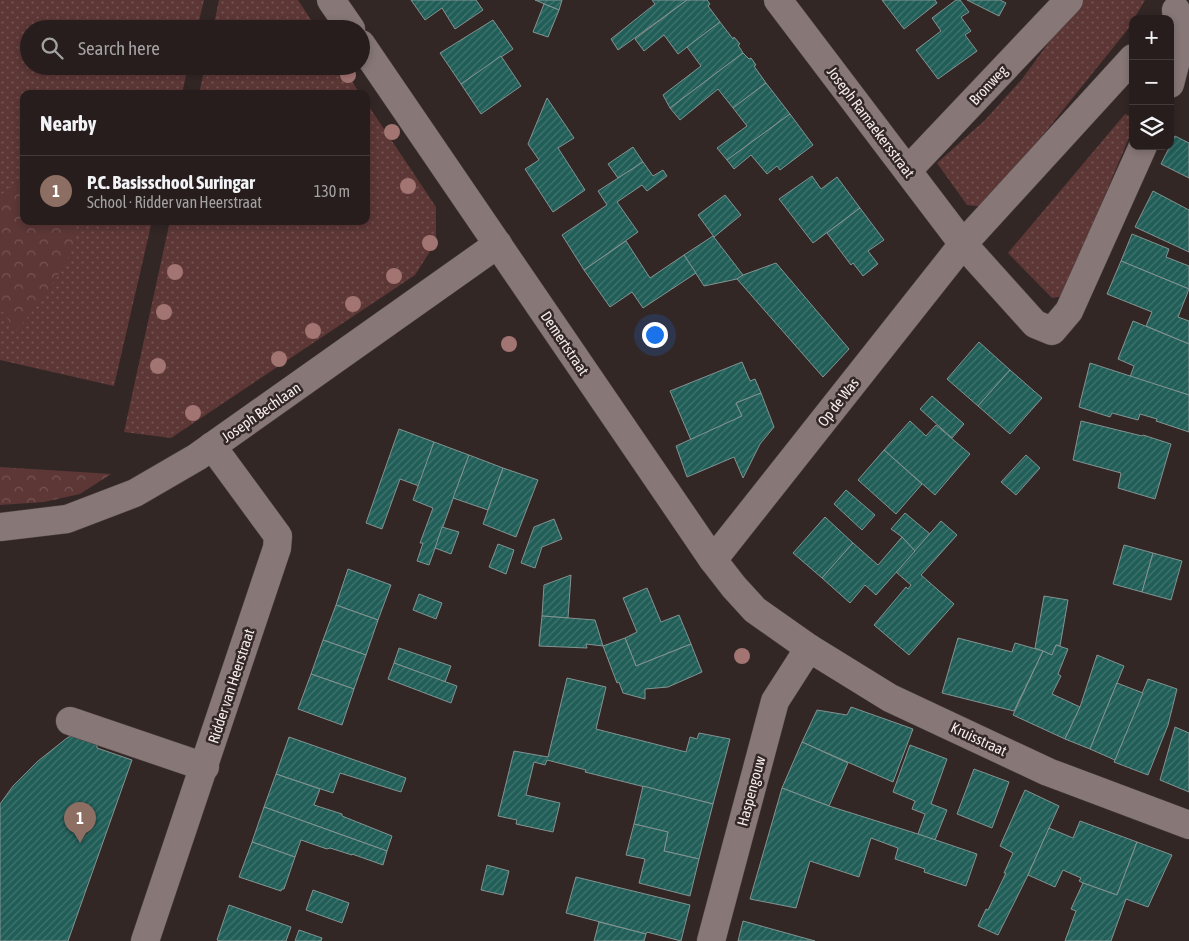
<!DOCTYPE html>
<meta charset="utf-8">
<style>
body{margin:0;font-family:"Asap Condensed",sans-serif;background:#322a29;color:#f1f3f6}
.controls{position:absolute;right:15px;top:15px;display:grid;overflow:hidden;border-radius:10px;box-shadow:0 2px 8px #0003}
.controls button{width:45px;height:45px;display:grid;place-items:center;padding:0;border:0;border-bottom:1px solid #423b3b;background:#261d1c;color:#f1f3f6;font:25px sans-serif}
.you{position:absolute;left:654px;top:334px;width:18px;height:18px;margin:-12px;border:4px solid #fff;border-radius:50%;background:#1a73e8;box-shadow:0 0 0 8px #1a73e833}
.badge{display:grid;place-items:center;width:32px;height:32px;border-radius:50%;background:#57cec1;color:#fff;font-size:16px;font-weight:700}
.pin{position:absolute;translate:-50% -41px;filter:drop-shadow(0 1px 2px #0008)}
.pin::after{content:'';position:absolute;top:26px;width:18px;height:15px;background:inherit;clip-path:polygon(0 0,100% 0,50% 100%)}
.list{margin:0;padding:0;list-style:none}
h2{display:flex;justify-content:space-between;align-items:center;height:65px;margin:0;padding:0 20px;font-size:21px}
h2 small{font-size:16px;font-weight:400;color:#a4a2a3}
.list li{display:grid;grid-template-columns:32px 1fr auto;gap:15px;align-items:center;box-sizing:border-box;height:70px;padding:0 20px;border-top:1px solid #423b3b}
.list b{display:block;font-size:19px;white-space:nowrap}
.list p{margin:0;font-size:16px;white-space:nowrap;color:#a4a2a3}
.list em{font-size:16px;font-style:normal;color:#a4a2a3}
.icon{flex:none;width:28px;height:28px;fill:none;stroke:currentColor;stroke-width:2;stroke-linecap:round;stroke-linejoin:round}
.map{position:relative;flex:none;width:1189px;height:941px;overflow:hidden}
.search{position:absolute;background:#261d1c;box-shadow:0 2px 8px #0003;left:20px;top:20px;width:350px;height:55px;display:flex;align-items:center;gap:12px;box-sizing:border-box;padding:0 18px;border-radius:28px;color:#a4a2a3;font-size:19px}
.panel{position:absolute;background:#261d1c;box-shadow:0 2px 8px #0003;left:20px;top:90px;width:350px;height:135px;border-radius:10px}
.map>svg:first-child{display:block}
.grass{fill:url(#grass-dots)}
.forest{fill:url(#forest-crowns)}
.building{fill:url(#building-hatch);stroke:#839391}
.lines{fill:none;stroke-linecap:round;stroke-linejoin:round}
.minor-casing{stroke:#4f4544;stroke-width:29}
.minor{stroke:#877877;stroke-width:28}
.tree{fill:#a27472}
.labels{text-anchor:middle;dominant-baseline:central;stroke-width:5;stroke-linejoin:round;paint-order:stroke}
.street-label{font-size:15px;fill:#f5ecec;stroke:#332726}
</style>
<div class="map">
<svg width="1189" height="941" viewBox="0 0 1189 941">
<defs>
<pattern id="grass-dots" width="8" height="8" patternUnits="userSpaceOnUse" patternTransform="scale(1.25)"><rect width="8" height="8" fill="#5c3736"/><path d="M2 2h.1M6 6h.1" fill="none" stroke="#745453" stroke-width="1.8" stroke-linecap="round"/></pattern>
<pattern id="forest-crowns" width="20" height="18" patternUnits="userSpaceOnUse" patternTransform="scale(1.25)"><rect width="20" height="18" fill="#5c3736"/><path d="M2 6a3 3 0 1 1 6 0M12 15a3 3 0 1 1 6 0" fill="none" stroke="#745453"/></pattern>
<pattern id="building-hatch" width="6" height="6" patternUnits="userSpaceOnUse" patternTransform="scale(1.25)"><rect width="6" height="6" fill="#215e58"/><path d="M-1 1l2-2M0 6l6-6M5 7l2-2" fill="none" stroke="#427570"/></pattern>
</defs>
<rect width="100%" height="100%" fill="#332726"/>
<g class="grass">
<path d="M0,0h204l-7,29h-168v37h159l-6,28h-158v127h128l-38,165 -114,-26z"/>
<path d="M219,0h79l19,29h-104z"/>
<path d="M1080,0h65l-17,29 -143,178 -18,-2 -30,-42 48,-43 37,-41z"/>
<path d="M205,66h137l18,28h-161z"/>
<path d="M366,102l70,105v35l-21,33 -244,163 -47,-6 46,-211h196z"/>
<path d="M1125,114l8,3v11l-70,168 -11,2 -44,-45z"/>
</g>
<g class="forest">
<path d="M24,174v47h49c1,4 2,8 3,11 2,22 -44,82 -60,99l-16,-23v-112z"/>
<path d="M0,467l96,6 15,1 -31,20 -36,8 -44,3z"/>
</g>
<g class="building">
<path d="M411,0h65l7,10 -28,19 -13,-21 -17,12z"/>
<path d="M535,0h27l-3,10z"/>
<path d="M652,0h35l-69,50 -7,-11 44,-35z"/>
<path d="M687,0h20l3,4 -2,2 12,16 -42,32 -14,-19 -20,16 -9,-12z"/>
<path d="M882,0h53l2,3 -33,26z"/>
<path d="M956,0h4l9,12 -8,5 10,14 -6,4 12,16 -39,28 -22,-29 25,-19 -9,-13z"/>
<path d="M967,0h33l6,3 -7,13z"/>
<path d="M544,4l15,6 -11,27 -15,-5z"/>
<path d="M493,20l20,29 -52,35 -21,-31z"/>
<path d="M720,22l13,17 1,-2 6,7 -2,1 5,8 -73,55 -7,-13 38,-29 -14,-19z"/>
<path d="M743,53l6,6 2,-1 5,7 -2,1 12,17 -33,25 -15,-19 -38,31 -10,-12z"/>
<path d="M501,56l20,30 -40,28 -20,-30z"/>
<path d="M766,83l24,31 -63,46 -10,-12 30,-22 -14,-18z"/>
<path d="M547,98l27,40 -16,10 27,42 -32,22 -28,-43 14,-9 -11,-16z"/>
<path d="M790,114l23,31 -33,25 -3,-4 -10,8 -16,-19 -17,14 -7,-9z"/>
<path d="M1175,136l14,7v35l-28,-14z"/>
<path d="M633,147l10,15 -25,16 -10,-14z"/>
<path d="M643,162l10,14 10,-6 4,6 -20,15 -5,-6 -25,17 21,30 -54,38 -22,-35 45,-30 -9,-14z"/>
<path d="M812,176l9,13 16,-12 23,31 -47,35 -34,-44z"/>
<path d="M1153,191l36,19v42l-54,-25z"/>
<path d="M725,195l16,20 -27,22 -16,-22z"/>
<path d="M860,208l24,32 -16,11 10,13 -15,12 -10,-13 -2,2 -24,-32z"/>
<path d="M1132,234l37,15 -3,8 23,9v23l-68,-28z"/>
<path d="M713,236l30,39 -6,4 -33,7 -20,-31z"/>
<path d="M626,241l24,37 34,-23 12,18 -53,35 -11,-16 -22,15 -26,-37z"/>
<path d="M1121,261l68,28 -11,28 11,4v23l-43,-18 6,-14 -45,-18z"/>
<path d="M776,263l73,86 -26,28 -86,-98 6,-4z"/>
<path d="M1133,321l56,23v51l-59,-18 4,-11 -16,-7z"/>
<path d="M979,342l31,28 -32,36 -31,-27z"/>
<path d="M742,362l8,19 5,-2 6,14 -25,10 6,13 -51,24 -21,-49z"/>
<path d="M1090,363l99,32v37l-33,-11 1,-2 -17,-5 -2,6 -26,-7 -2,4 -31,-10z"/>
<path d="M1010,370l32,28 -32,36 -32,-28z"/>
<path d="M761,393l13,34 -14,17 -17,34 -9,-21 -47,20 -11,-31 66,-30 -6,-13z"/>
<path d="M932,396l32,28 -12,14 -32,-29z"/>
<path d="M910,421l16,15 10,-11 34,29 -35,41 -51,-45z"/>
<path d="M1081,421l61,15 1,-1 28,9 -16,55 -37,-11 3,-15 -48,-13z"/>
<path d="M399,429l35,13 -15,44 -19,-7 -18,50 -16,-6z"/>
<path d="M434,442l35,13 -40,110 -12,-4 6,-18h-3l13,-35 -20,-8z"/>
<path d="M884,450l38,34 -26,30 -38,-34z"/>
<path d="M469,455l34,13 -15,42 -35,-12z"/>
<path d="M1026,455l14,13 -24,27 -15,-13z"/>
<path d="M503,468l35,12 -22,57 -33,-13z"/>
<path d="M846,490l29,25 -13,15 -28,-26z"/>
<path d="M905,513l25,21 -15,17 -13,-14 -11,-8z"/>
<path d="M825,517l28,26 -31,35 -29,-25z"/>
<path d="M554,519l8,20 -20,8 -7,21 -14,-5 13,-36z"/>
<path d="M941,521l16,14 -36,40 33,29 -45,51 -35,-30 32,-38 2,2 3,-4 -15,-13z"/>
<path d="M442,527l17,5 -8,22 -16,-6z"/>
<path d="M902,537l13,14 -39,44 -11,-10 -15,18 -28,-25 31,-35 25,22z"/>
<path d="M498,544l16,6 -8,24 -17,-7z"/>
<path d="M1124,545l29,8 -11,39 -29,-8z"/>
<path d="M1153,553l29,8 -11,39 -29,-8z"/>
<path d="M348,569l43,16 -13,35 -42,-15z"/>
<path d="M571,575l-3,43 -26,-2 2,-31z"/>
<path d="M647,588l14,34 18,-7 12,29 -55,22 -11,-28 12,-6 -14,-34z"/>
<path d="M419,594l23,9 -6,16 -23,-9z"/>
<path d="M1044,596l24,4 -8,46 -4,-1 -4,10 -17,-7z"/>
<path d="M336,605l42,15 -12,35 -43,-15z"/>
<path d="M542,616l53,4 8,26 -17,-2 1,4 -48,-2z"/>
<path d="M625,638l11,28 55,-22 11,28 -34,15 -23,2v10l-22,-6 -4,-11 -2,1 -14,-37z"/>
<path d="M958,638l54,14 3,-9 28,8 -29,60 -72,-18z"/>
<path d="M323,640l43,15 -12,34 -43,-15z"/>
<path d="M1056,645l12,4 -10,25 3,2 -9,18 28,13 -15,32 -52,-24 30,-64 9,4z"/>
<path d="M399,648l52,18 -6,16 -51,-19z"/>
<path d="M1097,655l27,11 -34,83 -25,-10 15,-32z"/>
<path d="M394,663l63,23 -6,17 -63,-24z"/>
<path d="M311,674l43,15 -12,36 -44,-16z"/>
<path d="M567,678l39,9 -10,42 90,23 4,-15 7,2 2,-6 31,6 -17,65 -128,-32 1,-2 -39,-10 -2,5 -11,-3 -8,33 34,8 -7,29 -37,-8 1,-4 -19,-4 16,-65 34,6z"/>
<path d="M1148,679l29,10 -9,36 -20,50 -34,-13z"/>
<path d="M1117,683l26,10 -28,67 -25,-11z"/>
<path d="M851,707l62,22 -20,53 -91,-40 15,-32 30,5z"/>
<path d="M1175,727l14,6v59l-29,-12z"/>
<path d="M79,732l18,8v8l35,12 -64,181h-68v-137l13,-18 25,-25 29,-23z"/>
<path d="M289,737l117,41 -5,14 -61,-19 -7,20 -57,-19z"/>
<path d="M802,742l46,21 -19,43 -47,-18z"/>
<path d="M910,745l37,14 -16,45 16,6 -12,30 -17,-6 7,-20 -13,-5 3,-8 -22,-9z"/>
<path d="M974,769l35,13 -17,46 -35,-14z"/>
<path d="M276,774l44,15 -6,16 28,9v2l50,20 -5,15 -123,-44z"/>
<path d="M643,786l70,18 -14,55 -35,-8 4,-19 -34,-8z"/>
<path d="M782,788l47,18 89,28 59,20 -11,32 -42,-14 1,-3 -30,-10 3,-11 -27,-10 -12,39 -49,-16 -14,47 -46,-9z"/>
<path d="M1025,790l34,16 -31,69 -30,60 -20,-9 8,-17 2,1 18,-37h-2l9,-20 -13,-7z"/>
<path d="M264,807l123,44 -4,14 -31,-11v1l-22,-7 -3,1 -26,-9 -6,17 -43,-15z"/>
<path d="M1080,821l57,21 -20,53 -34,-12 -4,-2 2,-3 -18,-8 -8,17 -27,-12 21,-47 24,10z"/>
<path d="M634,824l34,8 -4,19 35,8 -9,37 -51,-13 6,-24 -19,-4z"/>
<path d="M252,842l43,15 -11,32h-2l-1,2 -42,-14z"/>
<path d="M1137,842l35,13 -24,52 -22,-8 -15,42h-46l11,-30 -5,-2 12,-26 34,12z"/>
<path d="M487,865l22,6 -6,24 -22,-5z"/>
<path d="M576,877l114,28 -9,36 -34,-9 -1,2 -80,-21z"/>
<path d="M313,890l36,13 -7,20 -36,-13z"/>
<path d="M229,905l62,22 -5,14h-65l-4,-1z"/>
<path d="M743,921l72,20h-77z"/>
<path d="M599,922l47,12 -2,7h-50z"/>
<path d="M299,930l23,8 -1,3h-26z"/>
</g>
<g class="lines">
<defs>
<g id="minor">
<path d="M331,0l20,29"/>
<path d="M778,0l185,244 72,80 17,7 17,-20 74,-165"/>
<path d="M361,44l352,516 21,27 21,23 54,38 81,50 158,74 141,53"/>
<path d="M1170,84l9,-35 -3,-39"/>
<path d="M908,170l161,-170"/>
<path d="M0,527l67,-8 68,-26 62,-36 301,-213"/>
<path d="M713,560l250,-316 170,-186"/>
<path d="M70,721l135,46"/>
<path d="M145,941l132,-393 1,-12 -66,-90"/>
<path d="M711,941l64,-240 34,-53"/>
</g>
</defs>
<use href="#minor" class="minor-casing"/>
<use href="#minor" class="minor"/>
</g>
<g class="tree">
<circle cx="348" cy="75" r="8"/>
<circle cx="392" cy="132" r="8"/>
<circle cx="408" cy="186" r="8"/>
<circle cx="430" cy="243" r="8"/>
<circle cx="175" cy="272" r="8"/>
<circle cx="394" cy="276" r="8"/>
<circle cx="353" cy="304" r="8"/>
<circle cx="164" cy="312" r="8"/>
<circle cx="313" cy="331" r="8"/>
<circle cx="509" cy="344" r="8"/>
<circle cx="279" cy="359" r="8"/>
<circle cx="158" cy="366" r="8"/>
<circle cx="193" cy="413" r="8"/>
<circle cx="742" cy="656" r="8"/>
</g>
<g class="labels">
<g class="street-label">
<text transform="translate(988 85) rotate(-47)">Bronweg</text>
<text transform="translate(871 122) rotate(53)">Joseph Ramaekersstraat</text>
<text transform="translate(565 343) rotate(56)">Demertstraat</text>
<text transform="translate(838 402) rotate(-52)">Op de Was</text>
<text transform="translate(261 412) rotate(-35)">Joseph Bechlaan</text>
<text transform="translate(231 686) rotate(-72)">Ridder van Heerstraat</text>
<text transform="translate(979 739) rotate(25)">Kruisstraat</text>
<text transform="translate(751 791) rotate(-75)">Haspengouw</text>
</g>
</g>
</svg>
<div class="controls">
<button>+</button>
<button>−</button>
<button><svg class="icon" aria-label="layers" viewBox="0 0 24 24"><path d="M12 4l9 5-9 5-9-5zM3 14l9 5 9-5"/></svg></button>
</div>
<div class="you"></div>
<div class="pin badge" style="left:80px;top:843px;background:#8d6e63">1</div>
<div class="search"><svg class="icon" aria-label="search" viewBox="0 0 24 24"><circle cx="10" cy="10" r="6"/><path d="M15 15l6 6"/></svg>Search here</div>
<section class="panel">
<h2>Nearby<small></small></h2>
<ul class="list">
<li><span class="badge" style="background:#8d6e63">1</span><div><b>P.C. Basisschool Suringar</b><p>School · Ridder van Heerstraat</p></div><em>130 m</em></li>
</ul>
</section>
</div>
